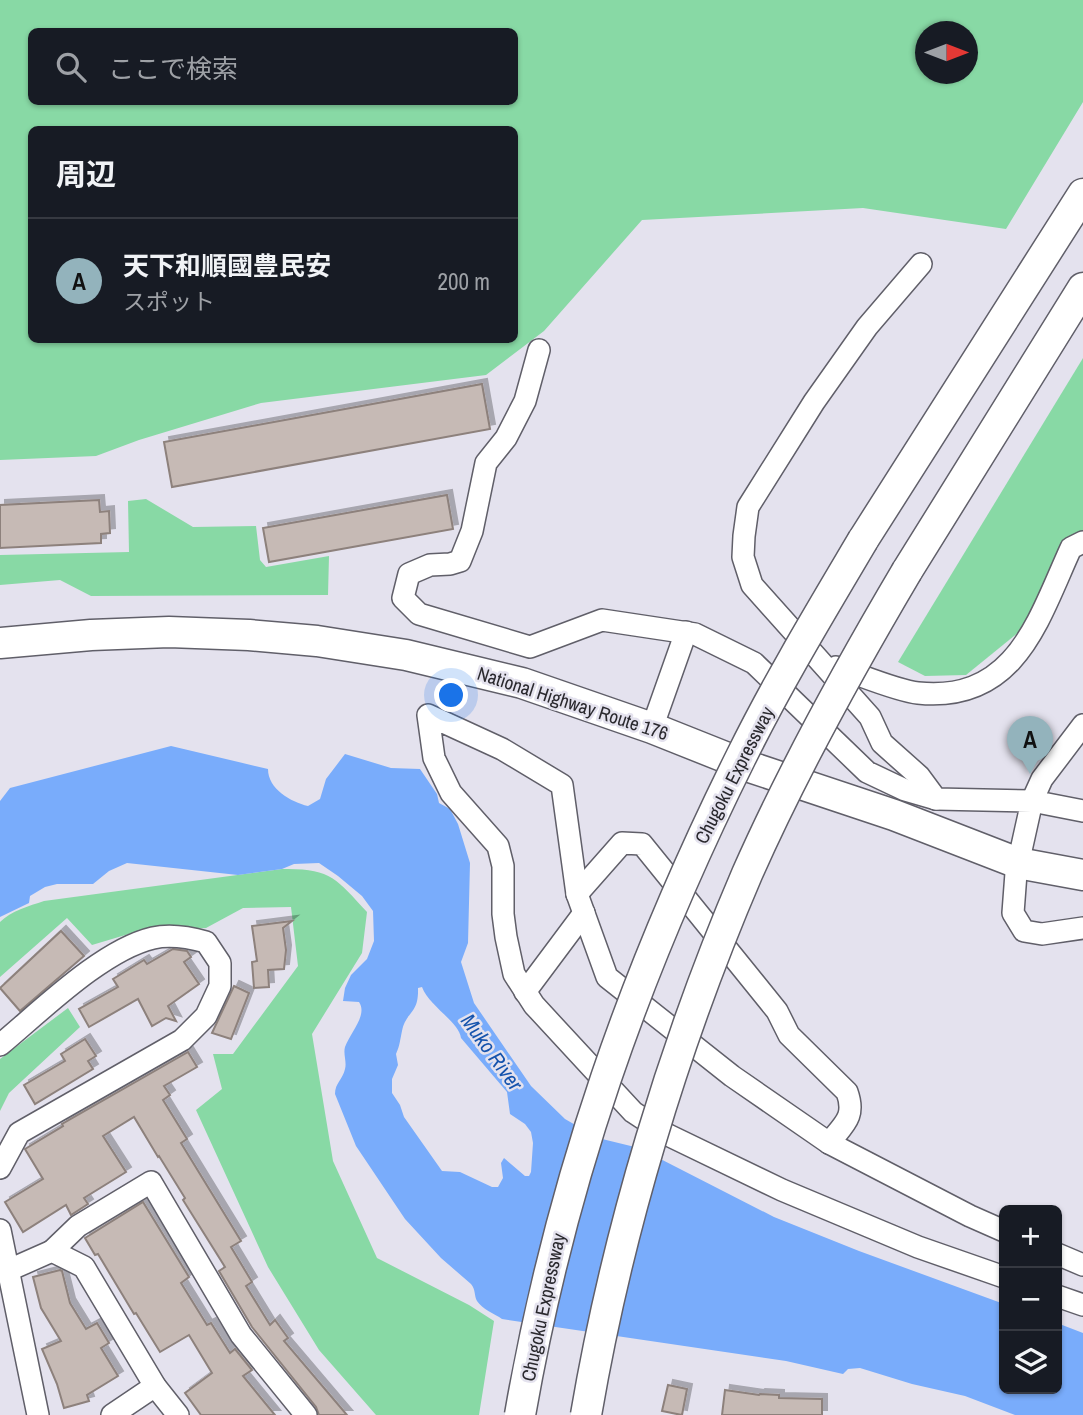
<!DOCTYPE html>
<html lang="ja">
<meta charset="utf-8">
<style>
body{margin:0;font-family:"Archivo Narrow","Noto Sans JP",sans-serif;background:#20242c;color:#f1f3f6}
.controls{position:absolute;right:21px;bottom:21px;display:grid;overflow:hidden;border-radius:10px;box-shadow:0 2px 5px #0004}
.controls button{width:63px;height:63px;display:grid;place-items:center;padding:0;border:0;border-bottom:2px solid #363941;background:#171b24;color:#f1f3f6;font:35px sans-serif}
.compass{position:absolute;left:915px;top:21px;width:63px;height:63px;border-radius:50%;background:#171b24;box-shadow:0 2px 5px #0004;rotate:90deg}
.you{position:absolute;left:452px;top:696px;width:24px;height:24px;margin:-18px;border:5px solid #fff;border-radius:50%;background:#1a73e8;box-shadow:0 0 0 10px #1a73e833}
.badge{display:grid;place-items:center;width:46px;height:46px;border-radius:50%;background:#93b3bc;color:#111;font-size:23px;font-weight:700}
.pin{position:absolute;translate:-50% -58px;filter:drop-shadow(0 2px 4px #0008)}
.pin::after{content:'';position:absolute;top:37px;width:24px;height:21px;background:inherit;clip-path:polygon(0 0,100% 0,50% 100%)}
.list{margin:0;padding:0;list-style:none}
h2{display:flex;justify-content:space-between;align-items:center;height:91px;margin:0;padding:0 28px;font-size:30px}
h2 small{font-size:23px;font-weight:400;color:#9ea1a6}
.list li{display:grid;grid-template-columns:46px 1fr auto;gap:21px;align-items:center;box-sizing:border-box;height:126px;padding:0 28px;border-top:2px solid #363941}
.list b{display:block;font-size:26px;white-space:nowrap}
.list p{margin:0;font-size:23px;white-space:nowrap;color:#9ea1a6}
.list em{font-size:23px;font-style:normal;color:#9ea1a6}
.icon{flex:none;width:38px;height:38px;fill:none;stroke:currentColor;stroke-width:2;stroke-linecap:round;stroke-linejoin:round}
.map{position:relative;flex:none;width:1083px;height:1415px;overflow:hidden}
.search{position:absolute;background:#171b24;box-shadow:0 2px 5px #0004;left:28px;top:28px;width:490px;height:77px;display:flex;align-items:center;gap:18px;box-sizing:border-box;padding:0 24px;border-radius:10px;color:#9ea1a6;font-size:26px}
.panel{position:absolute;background:#171b24;box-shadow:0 2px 5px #0004;left:28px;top:126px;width:490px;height:217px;border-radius:10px}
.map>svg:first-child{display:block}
.green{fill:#88d9a5;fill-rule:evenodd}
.water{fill:#79acfb;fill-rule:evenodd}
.building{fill:#c6bab5;stroke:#8d817c;stroke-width:2;filter:url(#shadow)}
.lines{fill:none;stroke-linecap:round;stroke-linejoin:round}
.minor-casing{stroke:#605f69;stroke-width:24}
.highway-casing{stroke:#605f69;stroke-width:33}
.minor{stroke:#fff;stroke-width:21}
.highway{stroke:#fff;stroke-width:30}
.highway-bridge-casing{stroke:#605f69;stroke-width:33;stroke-linecap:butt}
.highway-bridge{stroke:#fff;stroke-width:30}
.labels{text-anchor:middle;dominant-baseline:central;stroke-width:5;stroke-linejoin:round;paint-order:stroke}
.street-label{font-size:19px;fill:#2a292e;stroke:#e4e2ee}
.water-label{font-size:21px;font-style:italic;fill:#1553ad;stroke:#e4e2ee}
</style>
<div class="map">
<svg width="1083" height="1415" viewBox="0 0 1083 1415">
<defs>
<filter id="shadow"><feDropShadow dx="5" dy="-5" stdDeviation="0" flood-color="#0004"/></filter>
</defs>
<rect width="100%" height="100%" fill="#e4e2ee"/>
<g class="green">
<path d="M0,0h1083v102l-77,127 -143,-21 -221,12 -98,111 -58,44 -225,28 -122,37 -43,16 -96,4zM32,32h482v70h-482zM926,32h42v42h-42zM32,130h482v210h-482z"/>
<path d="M1083,358v174l-36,77 -81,66 -41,1 -27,-14z"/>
<path d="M146,499l47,28 63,-1 4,34 6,7 63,-11 -1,39 -237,1 -31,-16 -60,5v-30l129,-3 -1,-51z"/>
<path d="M282,869c48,-1 54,9 85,43l-5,41 -50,81 21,127 44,97 92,47 25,16 -15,94h-103l-57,-65 -51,-83 -72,-157 26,-21 -9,-35h20l65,-88 -7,-59 -48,1 -37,20 -74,5 -40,12 -25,-27 -67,59v-55c11,-11 29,-16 44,-21z"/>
<path d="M68,1008l12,19 -71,66 -9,18v-52z"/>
</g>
<path class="water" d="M171,746l97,23c0,20 23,33 40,37l12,-7 6,-20 19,-25 46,14 29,1 17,25 2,9 11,6 8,15 12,39 -2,80 -7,19 13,41 57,83 34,33 33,19 41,10 135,69 85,34 145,53v85h53v-66l26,10v82h-68l-50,-19 -53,-12 -52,-16 -12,1 -5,5 -57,-13 -284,-42c-7,-5 -20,-10 -25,-18 -3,-5 -1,-11 -6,-17l-30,-26 -36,-39 -49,-73 -21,-52c0,-11 8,-15 10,-25 2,-7 -2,-15 0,-22 5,-14 23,-32 14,-45l-16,-1 2,-13 6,-13 16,-16 7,-18 -1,-30 -11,-15 -24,-20 -19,-13 -25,1 -12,5 -44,6 -111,-12 -18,8 -16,13h-36l-12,3 -15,9 -1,7 -29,14v-116l10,-13zM422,987c7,19 37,35 39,51l46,54 3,22 15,10 6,8 2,11 -2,29 -2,4h-4l-21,-18 -3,5 2,15 -5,9h-6l-32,-15 -18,-1 -38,-54 -4,-12 -8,-12v-14l6,-14 -2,-11c4,-9 4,-14 6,-23 4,-20 17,-16 16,-43z"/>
<g class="building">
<path d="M482,384l8,45 -318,58 -8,-45z"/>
<path d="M447,495l6,34 -184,33 -6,-34z"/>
<path d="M99,500l1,12 9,-1 1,22 -9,1v9l-101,5v-43z"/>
<path d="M292,921l-9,7 3,22 -2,19 -16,1 1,17 -15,1 -2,-26 5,-1 -5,-35z"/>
<path d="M61,931l23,25 -64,55 -20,-23z"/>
<path d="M173,949l14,2 4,6 -7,5 15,22 -31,22 8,15 -10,-3 -14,8 -14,-27 -49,28 -10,-18 39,-22 -5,-8 31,-19 3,4z"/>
<path d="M234,986l15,7 -18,46 -19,-6z"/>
<path d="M85,1039l11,17 -8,5 5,8 -58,35 -11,-19 41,-24 -4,-7z"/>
<path d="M188,1052l9,15 -33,19 6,9 -7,5 24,39 -6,4 60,98 -10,6 21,35 -6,4 24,39 5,-5 13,18 -4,3 63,74h-28l-3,-8 -64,-80 -33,-56 6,-4 -42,-67 2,-2 -26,-42 -1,1 -24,-40 -31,19 23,36 -42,26 4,6 -17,11 -5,-10 -43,27 -18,-30 38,-23 -18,-30 38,-23 -1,-2z"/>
<path d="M143,1202l46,75 -8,6 26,42 4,-2 19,30 5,-4 17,21 -9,6 32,39h-74l-16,-22 27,-20 -23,-38 -29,17 -24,-39 -2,1 -36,-60 -3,1 -10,-17z"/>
<path d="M60,1270l2,1 8,32 16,26 11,-6 12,20 -8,5 17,28 -31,19 2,6 -25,7 -7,-24 -15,-35 19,-8 -20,-33 -8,-31z"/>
<path d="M668,1385l19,4 -5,26 -20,-4z"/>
<path d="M725,1390l34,5 1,-1 19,1v3l43,1v16h-100z"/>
</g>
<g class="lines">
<defs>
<g id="minor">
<path d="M921,264l-54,63 -53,75 -66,105 -4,29 -1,21 9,28 118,132 12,26 37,33 17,23 96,2 -16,72 -3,40 11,18 18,3 41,-6"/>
<path d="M539,350l-14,51 -19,37 -20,25 -14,68 -12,30 -10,3 -20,1 -21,9 -6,24 16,16 111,33 72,-27 93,14 59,29 113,109 38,18 31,9"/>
<path d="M836,667c22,7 61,24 82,26 98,10 120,-73 153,-145l12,-6"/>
<path d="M1083,725l-41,54 -10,22 51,10"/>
<path d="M652,728l34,-96"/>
<path d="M577,894l45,-51 20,1 135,167 12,24 58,57c9,25 -3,32 -18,51"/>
<path d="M525,992l59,-79"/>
<path d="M0,1045c41,-34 102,-95 153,-107 18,-4 35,-1 53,4l14,21v23l-14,30 -24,24 -163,93 -19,35"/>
<path d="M0,1230l38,185"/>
<path d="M1004,1231l-34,-15 -141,-73 -97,-67 -125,-99 -30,-83 -15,-109 -60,-36 -74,-34 6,43 17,35 47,53 5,20v48l3,23 8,37 20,31 99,107 35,23 114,55 136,57 86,30"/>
<path d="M52,1251l26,-25 73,-44 90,153 65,80"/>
<path d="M1057,1254l26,11"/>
<path d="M9,1270l43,-19 32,16 71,119 23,29"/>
<path d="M1057,1296l26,9"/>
<path d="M112,1415l43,-29"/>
</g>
<g id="highway">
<path d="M863,540l220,-346"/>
<path d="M907,571l176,-283"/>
<path d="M0,643l91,-8 78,-3 80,3 68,6 89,14 116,28 130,45 98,39 144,48 124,48 65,12"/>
</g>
</defs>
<use href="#minor" class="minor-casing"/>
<use href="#highway" class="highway-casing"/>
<use href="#minor" class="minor"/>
<use href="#highway" class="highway"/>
<defs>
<g id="highway-bridge">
<path d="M520,1415c41,-235 115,-445 221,-658 37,-75 80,-146 122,-217"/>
<path d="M586,1415c31,-182 88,-371 161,-541 46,-104 102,-205 160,-303"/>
</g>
</defs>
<use href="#highway-bridge" class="highway-bridge-casing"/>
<use href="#highway-bridge" class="highway-bridge"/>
</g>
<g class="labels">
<g class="street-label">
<text transform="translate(573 703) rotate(18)">National Highway Route 176</text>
<text transform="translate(734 775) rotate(-63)">Chugoku Expressway</text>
<text transform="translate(543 1307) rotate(-78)">Chugoku Expressway</text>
</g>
<g class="water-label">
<text transform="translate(492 1052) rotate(54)">Muko River</text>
</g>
</g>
</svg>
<div class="controls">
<button>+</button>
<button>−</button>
<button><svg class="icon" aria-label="layers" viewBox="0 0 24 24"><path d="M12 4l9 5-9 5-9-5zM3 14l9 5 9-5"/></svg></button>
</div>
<svg class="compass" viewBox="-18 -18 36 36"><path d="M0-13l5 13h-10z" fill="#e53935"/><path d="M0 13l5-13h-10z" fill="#9ea1a6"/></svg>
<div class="you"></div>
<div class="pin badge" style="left:1030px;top:774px">A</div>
<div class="search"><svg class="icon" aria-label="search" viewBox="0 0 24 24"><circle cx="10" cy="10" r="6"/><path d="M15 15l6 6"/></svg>ここで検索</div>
<section class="panel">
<h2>周辺<small></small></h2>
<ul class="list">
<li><span class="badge">A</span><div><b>天下和順國豊民安</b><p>スポット</p></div><em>200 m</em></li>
</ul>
</section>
</div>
